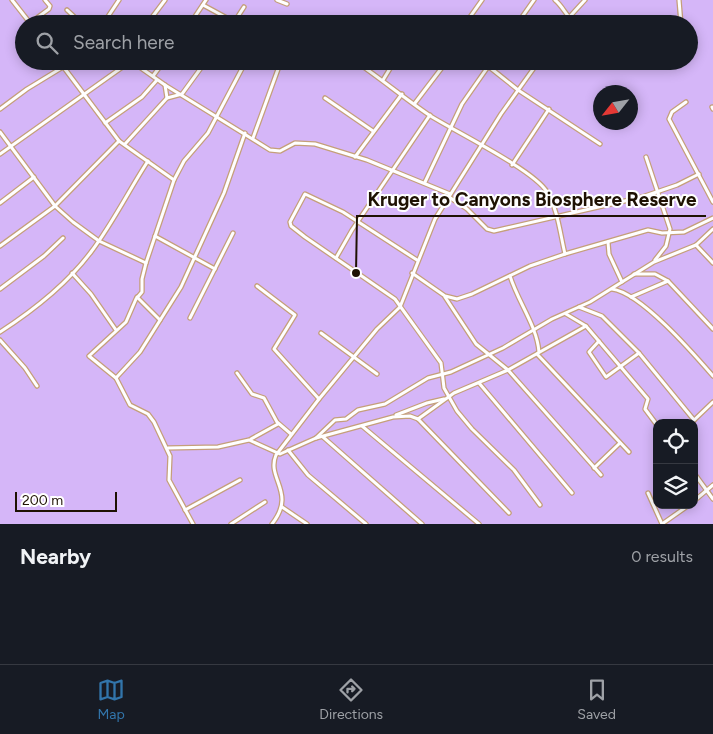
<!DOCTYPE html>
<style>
body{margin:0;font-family:Figtree,sans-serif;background:#242831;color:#f1f3f6}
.controls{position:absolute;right:15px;bottom:15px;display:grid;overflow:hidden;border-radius:10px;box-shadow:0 2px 12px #0003}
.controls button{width:45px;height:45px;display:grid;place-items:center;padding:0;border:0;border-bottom:1px solid #363941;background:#171b24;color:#f1f3f6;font:25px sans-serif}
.compass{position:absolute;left:593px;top:85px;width:45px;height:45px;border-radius:50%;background:#171b24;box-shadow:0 2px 12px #0003;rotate:239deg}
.scale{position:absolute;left:15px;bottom:12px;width:102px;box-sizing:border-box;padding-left:5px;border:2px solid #1e1103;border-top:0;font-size:14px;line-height:18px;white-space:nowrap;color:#1e1103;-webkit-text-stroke:4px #fff;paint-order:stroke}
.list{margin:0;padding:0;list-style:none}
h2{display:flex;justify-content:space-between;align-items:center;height:65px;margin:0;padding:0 20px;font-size:21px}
h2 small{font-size:16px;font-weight:400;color:#9ea1a6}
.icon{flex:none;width:28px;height:28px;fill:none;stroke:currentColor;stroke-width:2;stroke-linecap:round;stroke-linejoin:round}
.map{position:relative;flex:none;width:713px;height:524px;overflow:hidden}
.search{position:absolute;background:#171b24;box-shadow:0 2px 12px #0003;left:15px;right:15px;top:15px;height:55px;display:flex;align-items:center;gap:12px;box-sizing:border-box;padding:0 18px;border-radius:28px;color:#9ea1a6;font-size:19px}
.sheet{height:140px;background:#171b24}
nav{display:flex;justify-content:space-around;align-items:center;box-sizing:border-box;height:70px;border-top:1px solid #363941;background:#171b24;font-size:14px;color:#9ea1a6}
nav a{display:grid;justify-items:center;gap:2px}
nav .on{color:#3275ab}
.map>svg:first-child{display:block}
.green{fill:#d5b6f8;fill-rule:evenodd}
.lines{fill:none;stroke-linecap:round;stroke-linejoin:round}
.street-casing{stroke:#c59f7a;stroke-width:5.5}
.street{stroke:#fff;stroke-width:3}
.leader{fill:none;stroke:#1e1103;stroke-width:2}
.callout-dot{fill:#1e1103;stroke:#fff;stroke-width:2}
.callout-label{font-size:19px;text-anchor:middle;font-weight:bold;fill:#1e1103;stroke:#fff;stroke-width:4;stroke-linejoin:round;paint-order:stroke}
</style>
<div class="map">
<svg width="713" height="524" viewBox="0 0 713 524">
<rect width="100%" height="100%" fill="#fce4cc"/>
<path class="green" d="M0,0h713v524h-713zM24,24h665v37h-665zM600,92h30v30h-30zM657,423h37v82h-37z"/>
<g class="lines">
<defs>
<g id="street">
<path d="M12,0l18,23"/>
<path d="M277,0l10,4"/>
<path d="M555,0c9,7 12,19 22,24"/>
<path d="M679,0l2,24"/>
<path d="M203,5l35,19"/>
<path d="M67,10l15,14"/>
<path d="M30,23l19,-14 1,-3 -5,-6"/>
<path d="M103,24l16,-24"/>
<path d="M147,24l18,-24"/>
<path d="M190,24l16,-24"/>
<path d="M233,24l11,-17"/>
<path d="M465,24l17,-24"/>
<path d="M517,24l17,-24"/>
<path d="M563,24l22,-24"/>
<path d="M616,24l3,-3"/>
<path d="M59,61l60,80 55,39"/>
<path d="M131,61l34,24 105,65 10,1 15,-8 20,1 52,16 83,34"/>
<path d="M355,61c25,17 49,37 74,54 25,16 105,55 118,77 11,18 13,41 18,62"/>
<path d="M477,61l9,8"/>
<path d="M641,61l12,6"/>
<path d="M488,66l30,24 82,54"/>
<path d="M153,76l11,-15"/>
<path d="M383,80l11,-18"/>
<path d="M165,85l2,13"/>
<path d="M325,98l48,33"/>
<path d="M686,102l-14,10 -3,7 44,83"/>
<path d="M415,103l32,-42"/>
<path d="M712,107l1,2"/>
<path d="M0,109l27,-20 36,-22"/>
<path d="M105,123l37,-26 15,-17"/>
<path d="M0,132l55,74 18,16 26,19 47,22"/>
<path d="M253,138l28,-77"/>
<path d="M125,144l42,-46 15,-4 24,-33"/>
<path d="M0,154l131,-93"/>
<path d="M355,157l47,-63"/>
<path d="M646,157l24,72 -4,17 -11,14"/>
<path d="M512,165l37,-56"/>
<path d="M425,182l37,-78 30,-43"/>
<path d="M449,197l18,12 20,20 7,2 148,-34 35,-12 22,-11"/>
<path d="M0,203l34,-26"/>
<path d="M155,236l60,33"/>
<path d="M608,242l1,12 13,28"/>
<path d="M696,245l17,18"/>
<path d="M0,246l55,-40 64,-65"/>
<path d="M336,258l16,-28 78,-115"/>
<path d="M417,260l-74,-48 -38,-18 -15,28 1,4 14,11 90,62 46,64 3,25 13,23 15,18 42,41 26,35"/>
<path d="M72,273l19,21 25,36"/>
<path d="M412,273l33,23 12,3 15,-5 58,-28 35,-12 83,-24 14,3 22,-1 29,-14"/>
<path d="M634,274h21l13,7 45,48"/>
<path d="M510,276c8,26 27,50 29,76"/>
<path d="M257,286l38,29 -21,34 45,50"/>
<path d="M0,289l44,-33 19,-18"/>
<path d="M612,289c29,4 81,64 101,87"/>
<path d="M137,297l23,23"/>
<path d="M445,297l31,47 32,26 93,105"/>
<path d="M631,297l37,-16"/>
<path d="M579,307l23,9 37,37 55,67"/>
<path d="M566,314l20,12 62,73 -3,10 12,16"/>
<path d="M190,318l43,-85"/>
<path d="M0,332c34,-22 67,-48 91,-80 22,-29 38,-62 57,-91"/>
<path d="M321,333l56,41"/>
<path d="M0,340l25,28 12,18"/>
<path d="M599,341l-10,11 17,25 33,-24"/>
<path d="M537,354l92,98"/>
<path d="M237,373l15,21 12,4 13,24 14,12"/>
<path d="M116,378l24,-26 41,-65 43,-94 21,-60"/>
<path d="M479,383l93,110"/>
<path d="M396,415l31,-12 17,-4"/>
<path d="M418,419l36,-26 54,-23 78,-44"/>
<path d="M691,423l22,-21"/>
<path d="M362,426l117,98"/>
<path d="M323,437l99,87"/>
<path d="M316,438l19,-18 11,-1 12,-9 27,-6 43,-26 23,-6 52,-24 49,-29 38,-17 64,-40 42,-17 17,-16"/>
<path d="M251,439l27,-15"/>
<path d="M168,448l50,-1 31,-7 31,14 36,-16 77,-21 17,-1 8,3 91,94"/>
<path d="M288,450l20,25 58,49"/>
<path d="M594,468l26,-25"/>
<path d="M694,473l19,26"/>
<path d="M648,493l14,31"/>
<path d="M694,501l19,-16"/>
<path d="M282,507l25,17"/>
<path d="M185,510l55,-30"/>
<path d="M193,524l-24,-44 1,-24 -16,-34 -6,-8 -18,-9 -14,-27 -27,-22 37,-34 10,-23 6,-7v-13l4,-16 28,-83 10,-19 24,-28 38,-72"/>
<path d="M231,524l34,-22"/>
<path d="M272,524c25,-32 -6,-45 4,-69l43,-56 58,-70 23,-22 35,-88 66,-105 38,-53"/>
<path d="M662,524l27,-19"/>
</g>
</defs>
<use href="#street" class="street-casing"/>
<use href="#street" class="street"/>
</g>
<path class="leader" d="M356 273L357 216H706"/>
<circle class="callout-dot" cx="356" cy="273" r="5"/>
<g class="callout-label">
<text x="532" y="206">Kruger to Canyons Biosphere Reserve</text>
</g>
</svg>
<div class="controls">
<button><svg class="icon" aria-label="locate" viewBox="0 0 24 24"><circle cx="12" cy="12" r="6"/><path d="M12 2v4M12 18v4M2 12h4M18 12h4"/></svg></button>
<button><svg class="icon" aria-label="layers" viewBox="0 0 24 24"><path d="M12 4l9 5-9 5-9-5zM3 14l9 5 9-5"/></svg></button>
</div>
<svg class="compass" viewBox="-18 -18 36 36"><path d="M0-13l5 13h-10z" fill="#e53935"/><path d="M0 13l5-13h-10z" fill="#9ea1a6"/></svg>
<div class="scale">200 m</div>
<div class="search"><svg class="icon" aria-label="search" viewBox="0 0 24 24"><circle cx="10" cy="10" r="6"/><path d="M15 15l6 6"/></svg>Search here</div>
</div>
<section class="sheet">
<h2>Nearby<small>0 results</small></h2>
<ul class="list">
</ul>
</section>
<nav>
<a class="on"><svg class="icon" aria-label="map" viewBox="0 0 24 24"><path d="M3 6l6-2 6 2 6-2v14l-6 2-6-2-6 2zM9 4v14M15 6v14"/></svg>Map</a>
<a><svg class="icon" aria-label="directions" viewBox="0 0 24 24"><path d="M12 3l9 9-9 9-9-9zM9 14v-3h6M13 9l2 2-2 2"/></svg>Directions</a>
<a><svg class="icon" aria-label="saved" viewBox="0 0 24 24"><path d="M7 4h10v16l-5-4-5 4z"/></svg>Saved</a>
</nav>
